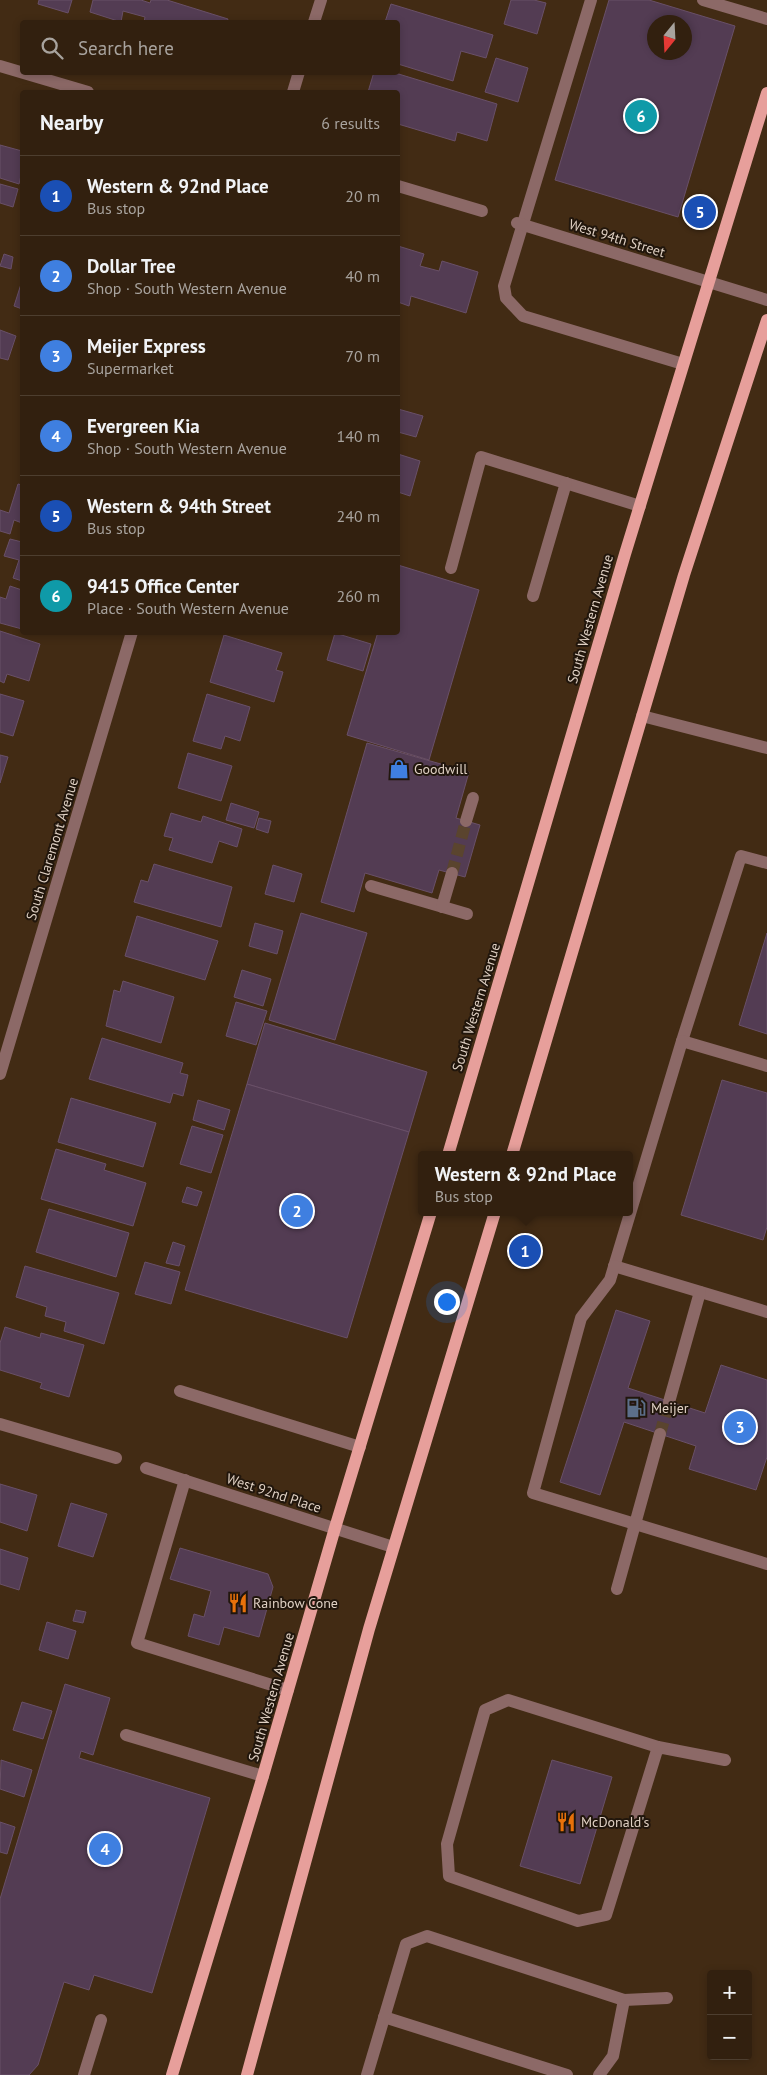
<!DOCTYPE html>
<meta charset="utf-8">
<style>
body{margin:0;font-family:"PT Sans",sans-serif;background:#3d2d1d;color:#f1f3f6}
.controls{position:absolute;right:15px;bottom:15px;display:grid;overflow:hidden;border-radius:5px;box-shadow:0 2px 8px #0003}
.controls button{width:45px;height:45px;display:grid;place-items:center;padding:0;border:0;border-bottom:1px solid #4d3e2f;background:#32200f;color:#f1f3f6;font:25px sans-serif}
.compass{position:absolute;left:647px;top:15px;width:45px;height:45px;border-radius:50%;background:#32200f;box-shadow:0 2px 8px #0003;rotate:198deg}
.you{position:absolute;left:446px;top:1301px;width:18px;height:18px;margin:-12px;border:4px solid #fff;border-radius:50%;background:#1a73e8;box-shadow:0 0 0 8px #1a73e833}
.badge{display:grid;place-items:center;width:32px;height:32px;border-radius:50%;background:#81d050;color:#fff;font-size:16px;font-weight:700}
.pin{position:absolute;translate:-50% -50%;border:2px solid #fff;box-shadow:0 1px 5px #0006}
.popup{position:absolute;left:418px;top:1151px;width:215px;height:65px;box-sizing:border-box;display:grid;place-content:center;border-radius:5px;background:#32200f;filter:drop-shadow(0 1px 4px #0005);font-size:16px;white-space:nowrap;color:#a8a39e}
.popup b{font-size:19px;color:#f1f3f6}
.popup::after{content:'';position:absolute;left:50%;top:100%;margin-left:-10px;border:10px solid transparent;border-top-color:#32200f}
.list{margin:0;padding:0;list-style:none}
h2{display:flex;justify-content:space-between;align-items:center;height:65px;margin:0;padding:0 20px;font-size:21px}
h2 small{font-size:16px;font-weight:400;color:#a8a39e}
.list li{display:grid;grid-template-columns:32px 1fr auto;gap:15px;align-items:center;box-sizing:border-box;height:80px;padding:0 20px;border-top:1px solid #4d3e2f}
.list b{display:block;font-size:19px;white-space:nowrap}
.list p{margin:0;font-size:16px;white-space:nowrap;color:#a8a39e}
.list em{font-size:16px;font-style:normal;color:#a8a39e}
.icon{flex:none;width:28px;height:28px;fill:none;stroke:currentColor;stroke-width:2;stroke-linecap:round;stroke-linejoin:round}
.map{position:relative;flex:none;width:767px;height:2075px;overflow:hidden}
.search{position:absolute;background:#32200f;box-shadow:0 2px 8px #0003;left:20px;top:20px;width:380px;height:55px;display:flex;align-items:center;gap:12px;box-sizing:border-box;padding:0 18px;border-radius:5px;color:#a8a39e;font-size:19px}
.panel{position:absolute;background:#32200f;box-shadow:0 2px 8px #0003;left:20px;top:90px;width:380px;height:545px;border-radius:5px}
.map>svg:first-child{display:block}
.building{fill:#533c53;stroke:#695068;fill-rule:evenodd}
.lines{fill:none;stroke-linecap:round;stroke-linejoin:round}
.minor-tunnel{stroke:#5a442e;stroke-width:12;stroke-dasharray:12 6;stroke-linecap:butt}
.minor{stroke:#8c6967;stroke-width:12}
.major{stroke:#e79f9b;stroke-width:12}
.labels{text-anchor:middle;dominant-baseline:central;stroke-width:4;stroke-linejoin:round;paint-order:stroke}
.street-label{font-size:14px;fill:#dfd0c3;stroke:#21160c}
.poi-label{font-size:14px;fill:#dfd0c3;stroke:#21160c;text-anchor:start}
</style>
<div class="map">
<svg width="767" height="2075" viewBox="0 0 767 2075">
<rect width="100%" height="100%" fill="#422b14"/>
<g class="building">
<path d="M39,0h33l-4,13 -30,-9z"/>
<path d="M93,0h48l9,3 1,-3h16l61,19 -1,3h-83l1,-5 -22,-6 -2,11 -31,-10z"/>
<path d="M511,0h23l12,3 -9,31 -33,-10z"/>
<path d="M609,0h40l86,26 -57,191 -123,-37zM654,22h30v30h-30z"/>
<path d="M391,4l102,31 -7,23 -25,-7 -8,30 -55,-17v-42h-13z"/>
<path d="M496,58l32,10 -10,34 -33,-10z"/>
<path d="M374,72h18l105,32 -10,37 -30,-9 -2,9 -57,-17v-32h-30z"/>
<path d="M0,145l22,6v20l-3,13 -19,-6z"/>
<path d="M0,184l18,5 -5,18 -13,-4z"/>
<path d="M398,246l26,8 -4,12 19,5 3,-10 36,11 -12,41 -55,-17 -2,10 -11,-4z"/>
<path d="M4,254l9,3 -2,12 -11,-3z"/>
<path d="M22,281v28l-8,-3z"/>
<path d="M0,330l16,6 -8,24 -8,-2z"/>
<path d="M398,409l25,7 -7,21 -18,-5z"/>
<path d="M398,454l22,7 -10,35 -12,-4z"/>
<path d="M18,484l4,1v38l-8,-3 -4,14 -10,-3v-21l9,3z"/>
<path d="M10,539l12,3v39l-9,-3 6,-18 -15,-4z"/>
<path d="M398,565l81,25 -50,170 -82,-25 31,-103h20z"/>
<path d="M10,586l12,4v39l-22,-6v-26l6,2z"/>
<path d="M0,631l40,13 -11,37 -22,-7 -3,9 -4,-2z"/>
<path d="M335,633l36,11 -8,27 -36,-11z"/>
<path d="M224,635l58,18 -6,17 7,2 -9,30 -64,-20z"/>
<path d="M0,694l24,7 -11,35 -13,-4z"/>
<path d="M207,694l43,13 -10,34 -15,-5 -4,13 -28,-8z"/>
<path d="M367,743l102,29 -13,46 24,7 -15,52 -26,-7 -7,23 -67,-20 -11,39 -33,-10z"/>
<path d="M188,753l44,13 -11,35 -43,-13z"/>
<path d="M0,755l8,2 -8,26z"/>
<path d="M231,803l28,9 -5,16 -28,-8z"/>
<path d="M171,813l30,9 2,-6 39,13 -5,18 -18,-6 -7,22 -43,-13 4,-12 -9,-2z"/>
<path d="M259,818l12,3 -3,12 -12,-4z"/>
<path d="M154,864l78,23 -11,40 -87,-25 7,-22 7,2z"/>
<path d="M273,865l29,9 -8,28 -29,-8z"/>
<path d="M301,913l66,20 -32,107 -66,-20z"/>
<path d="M137,916l81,25 -13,39 -80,-24z"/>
<path d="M255,923l28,8 -6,23 -28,-8z"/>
<path d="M767,933v101l-28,-9z"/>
<path d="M242,970l29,9 -8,27 -29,-9z"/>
<path d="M123,981l51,16 -13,46 -55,-17 8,-36 6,2z"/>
<path d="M236,1002l31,9 -11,34 -30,-9z"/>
<path d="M265,1023l162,49 -18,60 -162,-48z"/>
<path d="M102,1038l81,25 -3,10 8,2 -5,21 -10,-3 -3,10 -81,-24z"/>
<path d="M722,1080l45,13v134l-4,13 -82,-25z"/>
<path d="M247,1084l162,48 -62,206 -162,-48z"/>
<path d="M71,1098l85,25 -13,44 -85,-25z"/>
<path d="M198,1100l32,10 -6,20 -31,-10z"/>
<path d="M192,1126l31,9 -12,38 -31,-9z"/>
<path d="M56,1149l50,15 -2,6 42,13 -13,43 -92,-27z"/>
<path d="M187,1187l15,5 -5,14 -15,-4z"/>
<path d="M49,1209l80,24 -13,44 -80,-25z"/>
<path d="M173,1242l12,4 -6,20 -13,-3z"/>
<path d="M145,1262l35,10 -9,32 -36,-10z"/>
<path d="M25,1266l94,27 -15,51 -40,-13 2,-9 -21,-6 2,-9 -31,-10z"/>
<path d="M616,1310l34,11 -22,67 77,25 16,-48 46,15v77l-11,33 -67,-21 7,-23 -72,-24 -24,73 -40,-13z"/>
<path d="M5,1327l35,11 1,-5 43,12 -15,52 -29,-9 2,-5 -42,-13v-27z"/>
<path d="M0,1484l37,11 -10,36 -27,-9z"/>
<path d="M71,1503l36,11 -14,43 -35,-11z"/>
<path d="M180,1548l88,26 5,13 -14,50 -35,-10 -5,18 -31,-9 6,-22 10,3 7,-26 -41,-12z"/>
<path d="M0,1549l28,9 -9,32 -19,-6z"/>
<path d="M76,1610l10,2 -3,11 -10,-2z"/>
<path d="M47,1622l29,9 -8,28 -29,-9z"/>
<path d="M65,1684l45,14 -17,57 -12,-4 -2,7 131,40 -58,195 -58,-18 -5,15 -25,-8 -26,83 -9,10h-29v-176z"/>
<path d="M22,1702l30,9 -9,28 -30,-9z"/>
<path d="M1,1760l31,10 -8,27 -24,-8z"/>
<path d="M552,1760l60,17 -32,107 -60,-18z"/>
<path d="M0,1822l15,5 -8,27 -7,-2z"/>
</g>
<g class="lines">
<g class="minor-tunnel">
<path d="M452,873l14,-52"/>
<path d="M660,1434l9,-32"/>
</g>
<g class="minor">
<path d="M591,0l-87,286 2,12 17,18 160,48"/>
<path d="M703,0l64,19"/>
<path d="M314,22l7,-22"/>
<path d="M0,66l88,26"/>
<path d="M293,92l6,-20"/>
<path d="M398,186l84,25"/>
<path d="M517,223l250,77"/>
<path d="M451,568l30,-111 159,49"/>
<path d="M533,596l33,-113"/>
<path d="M642,716l125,32"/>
<path d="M466,821l7,-23"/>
<path d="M371,886l96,28"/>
<path d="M442,907l10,-34"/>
<path d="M682,1041l59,-185 26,7"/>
<path d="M767,1066l-85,-25 -72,239 -29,38 -48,175 234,71"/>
<path d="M0,1074l132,-442"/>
<path d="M614,1266l153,46"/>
<path d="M180,1391l180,56"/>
<path d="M669,1402l31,-110"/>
<path d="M0,1424l116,34"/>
<path d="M146,1468l247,79"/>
<path d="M185,1480l-48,163 151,47"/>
<path d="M617,1589l43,-155"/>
<path d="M126,1735l137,41"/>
<path d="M658,1747l-52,168 -28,6 -129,-45 -2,-32 38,-134 23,-10 150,47 67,13"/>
<path d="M384,2017l183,58"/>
<path d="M84,2075l17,-55"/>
<path d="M367,2075l39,-131 21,-8 197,64 43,-2"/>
<path d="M599,2075l14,-19 11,-56"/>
</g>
<g class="major">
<path d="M448,1155l177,-601 142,-461"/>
<path d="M512,1155l172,-580 83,-255"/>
<path d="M172,2075l91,-299 72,-248 96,-316"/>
<path d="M247,2075l122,-446 126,-417"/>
</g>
</g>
<defs>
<symbol id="shop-bare" viewBox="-9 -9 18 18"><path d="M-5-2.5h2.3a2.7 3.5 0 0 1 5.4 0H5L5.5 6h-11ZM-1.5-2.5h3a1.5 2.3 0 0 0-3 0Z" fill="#3f7fe0" stroke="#21160c" stroke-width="2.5" paint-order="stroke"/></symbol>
<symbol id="fuel-bare" viewBox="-9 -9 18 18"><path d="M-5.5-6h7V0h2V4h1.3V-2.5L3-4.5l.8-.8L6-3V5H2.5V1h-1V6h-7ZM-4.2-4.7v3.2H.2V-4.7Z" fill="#5c6f8a" stroke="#21160c" stroke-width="2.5" paint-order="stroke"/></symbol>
<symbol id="restaurant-bare" viewBox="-9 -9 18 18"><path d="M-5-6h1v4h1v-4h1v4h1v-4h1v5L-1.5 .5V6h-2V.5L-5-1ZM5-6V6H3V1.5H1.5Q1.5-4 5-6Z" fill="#e8710a" stroke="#21160c" stroke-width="2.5" paint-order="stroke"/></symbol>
</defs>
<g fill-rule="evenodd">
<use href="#shop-bare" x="385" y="755" width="28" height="28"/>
<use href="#fuel-bare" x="622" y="1394" width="28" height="28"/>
<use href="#restaurant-bare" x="224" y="1589" width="28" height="28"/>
<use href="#restaurant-bare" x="552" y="1808" width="28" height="28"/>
</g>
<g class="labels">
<g class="street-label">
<text transform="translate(617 238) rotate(17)">West 94th Street</text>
<text transform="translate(590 619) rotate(-74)">South Western Avenue</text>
<text transform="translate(52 849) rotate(-73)">South Claremont Avenue</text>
<text transform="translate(476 1007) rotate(-73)">South Western Avenue</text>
<text transform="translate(274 1493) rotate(18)">West 92nd Place</text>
<text transform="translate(271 1697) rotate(-74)">South Western Avenue</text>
</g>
<g class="poi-label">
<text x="414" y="769">Goodwill</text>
<text x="651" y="1408">Meijer</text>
<text x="253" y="1603">Rainbow Cone</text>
<text x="581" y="1822">McDonald's</text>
</g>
</g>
</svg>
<div class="controls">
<button>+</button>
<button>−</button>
</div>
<svg class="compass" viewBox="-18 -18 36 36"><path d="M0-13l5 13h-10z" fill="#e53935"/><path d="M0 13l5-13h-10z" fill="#a8a39e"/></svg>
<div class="you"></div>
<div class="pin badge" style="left:525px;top:1251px;background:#1a4fb4">1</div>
<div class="popup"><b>Western &amp; 92nd Place</b>Bus stop</div>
<div class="pin badge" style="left:297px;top:1211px;background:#3f7fe0">2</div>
<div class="pin badge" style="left:740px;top:1427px;background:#3f7fe0">3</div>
<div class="pin badge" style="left:105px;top:1849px;background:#3f7fe0">4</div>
<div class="pin badge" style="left:700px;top:212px;background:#1a4fb4">5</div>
<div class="pin badge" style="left:641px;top:116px;background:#0f9aa8">6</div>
<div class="search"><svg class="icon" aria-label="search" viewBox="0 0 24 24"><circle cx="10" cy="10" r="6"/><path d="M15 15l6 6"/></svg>Search here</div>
<section class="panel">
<h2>Nearby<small>6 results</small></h2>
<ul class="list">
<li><span class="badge" style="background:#1a4fb4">1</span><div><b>Western &amp; 92nd Place</b><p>Bus stop</p></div><em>20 m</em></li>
<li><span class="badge" style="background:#3f7fe0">2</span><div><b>Dollar Tree</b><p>Shop · South Western Avenue</p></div><em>40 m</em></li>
<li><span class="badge" style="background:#3f7fe0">3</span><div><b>Meijer Express</b><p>Supermarket</p></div><em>70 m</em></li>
<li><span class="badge" style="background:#3f7fe0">4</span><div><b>Evergreen Kia</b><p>Shop · South Western Avenue</p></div><em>140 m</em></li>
<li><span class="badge" style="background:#1a4fb4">5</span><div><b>Western &amp; 94th Street</b><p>Bus stop</p></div><em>240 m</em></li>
<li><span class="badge" style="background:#0f9aa8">6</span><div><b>9415 Office Center</b><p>Place · South Western Avenue</p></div><em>260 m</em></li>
</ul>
</section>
</div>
